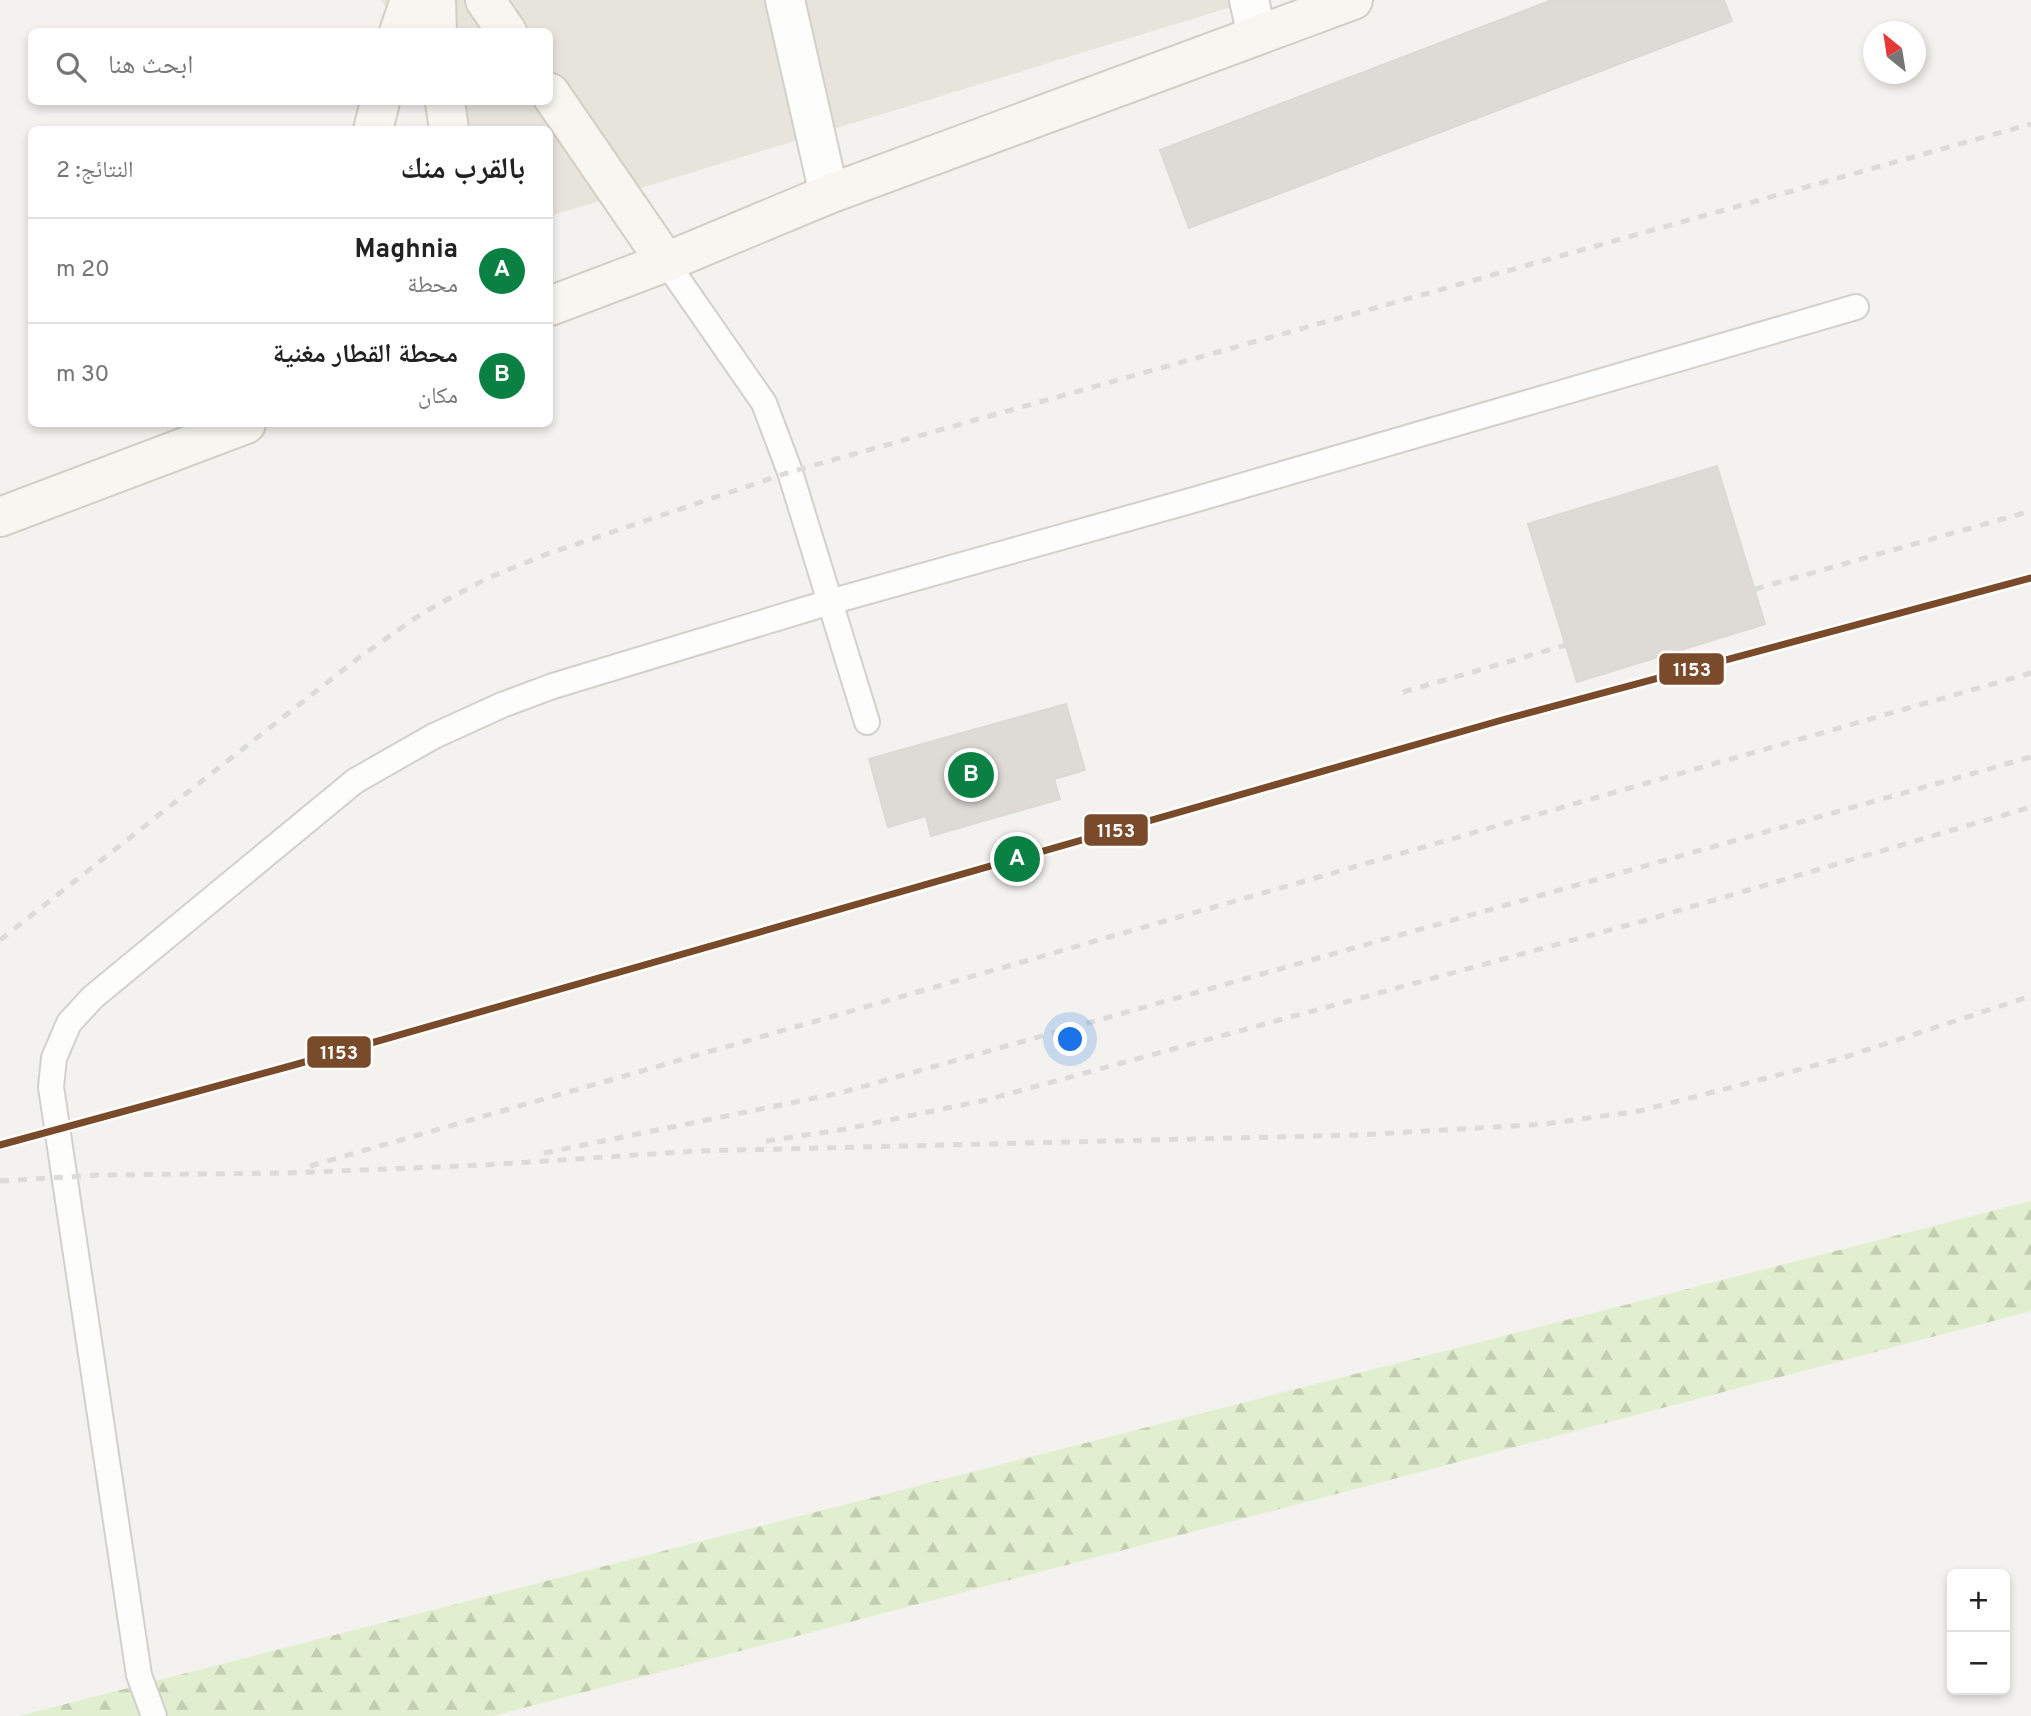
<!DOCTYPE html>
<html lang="ar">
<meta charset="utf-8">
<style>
body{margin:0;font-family:Overpass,"Noto Naskh Arabic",sans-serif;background:#f6f6f6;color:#222;direction:rtl}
.controls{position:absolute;right:21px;bottom:21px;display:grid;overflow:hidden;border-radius:10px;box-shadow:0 4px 10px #0003}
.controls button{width:63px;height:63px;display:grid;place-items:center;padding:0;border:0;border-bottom:2px solid #e0e0e0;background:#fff;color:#222;font:35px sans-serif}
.compass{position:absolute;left:1863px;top:21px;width:63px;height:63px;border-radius:50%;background:#fff;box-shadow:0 4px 10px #0003;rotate:330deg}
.you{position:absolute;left:1071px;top:1040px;width:24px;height:24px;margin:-18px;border:5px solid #fff;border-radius:50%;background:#1a73e8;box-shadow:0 0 0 10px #1a73e833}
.badge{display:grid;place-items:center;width:46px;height:46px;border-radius:50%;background:#0b8043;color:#fff;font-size:23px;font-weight:700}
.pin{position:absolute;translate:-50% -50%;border:4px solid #fff;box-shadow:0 2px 7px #0006}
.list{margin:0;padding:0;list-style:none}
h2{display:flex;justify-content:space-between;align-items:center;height:91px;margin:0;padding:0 28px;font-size:30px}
h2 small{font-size:23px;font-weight:400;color:#767676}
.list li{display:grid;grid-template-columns:46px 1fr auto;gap:21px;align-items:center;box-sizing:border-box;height:105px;padding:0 28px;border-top:2px solid #e0e0e0}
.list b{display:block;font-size:26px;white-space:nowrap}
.list p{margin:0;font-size:23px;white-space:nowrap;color:#767676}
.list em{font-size:23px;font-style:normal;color:#767676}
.icon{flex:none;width:38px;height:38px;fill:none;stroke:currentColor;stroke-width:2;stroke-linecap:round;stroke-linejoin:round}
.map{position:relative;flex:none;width:2031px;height:1716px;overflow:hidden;direction:ltr}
.search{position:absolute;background:#fff;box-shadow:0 4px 10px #0003;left:28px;top:28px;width:525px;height:77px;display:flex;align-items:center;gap:18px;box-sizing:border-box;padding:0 24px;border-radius:10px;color:#767676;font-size:26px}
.panel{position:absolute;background:#fff;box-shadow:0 4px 10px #0003;left:28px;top:126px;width:525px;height:301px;border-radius:10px;direction:rtl}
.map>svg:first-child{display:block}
.residential{fill:#e7e4dc}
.forest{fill:url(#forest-firs)}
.building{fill:#dedbd6;stroke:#dcd9d4;stroke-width:2}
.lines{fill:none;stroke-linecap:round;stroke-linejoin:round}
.lane-casing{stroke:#d2d0cb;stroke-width:28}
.street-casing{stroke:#d2d0cb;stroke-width:42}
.secondary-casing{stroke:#d3cfc5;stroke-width:42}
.lane{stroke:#fdfdfc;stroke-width:24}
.street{stroke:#fdfdfc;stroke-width:38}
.secondary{stroke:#f7f6f1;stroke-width:38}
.rail{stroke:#dbdbda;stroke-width:5;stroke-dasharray:9 9;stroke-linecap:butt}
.rail-1-casing{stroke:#fff;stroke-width:12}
.rail-1{stroke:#7a4b2a;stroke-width:7}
.line-badge{stroke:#fff;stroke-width:2.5}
.badge-label{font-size:19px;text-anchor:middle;font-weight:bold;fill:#fff}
</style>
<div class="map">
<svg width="2031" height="1716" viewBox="0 0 2031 1716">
<defs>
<pattern id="forest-firs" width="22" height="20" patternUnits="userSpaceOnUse" patternTransform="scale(1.75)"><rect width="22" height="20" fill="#e1eecf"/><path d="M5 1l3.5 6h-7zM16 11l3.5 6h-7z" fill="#c3cdb2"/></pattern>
</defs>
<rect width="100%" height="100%" fill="#f4f2ee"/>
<path class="residential" d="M381,0h873l-704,216v-86l-83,-1 -18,-27h101v-70l-148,-1z"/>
<path class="forest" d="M2031,1201v110l-1538,405h-474z"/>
<g class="building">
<path d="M1552,0h172l8,21 -543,207 -29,-78z"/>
<path d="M1717,466l48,158 -188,58 -49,-158z"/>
<path d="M1066,704l19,66 -31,9 6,20 -129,37 -5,-20 -38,11 -19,-68z"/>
</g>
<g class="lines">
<defs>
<g id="lane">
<path d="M666,262l98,141 26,69 77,250"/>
<path d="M154,1716l-15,-41 -88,-588 3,-29 15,-35 24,-26 262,-216 79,-45 68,-31 51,-19 277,-84 360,-101 666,-194"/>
</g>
<g id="street">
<path d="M785,0l44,194"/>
<path d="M1249,0l8,35"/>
</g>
<g id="secondary">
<path d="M436,0l1,32"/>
<path d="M485,0l22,32"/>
<path d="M399,32l11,-32"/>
<path d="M550,93l116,169"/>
<path d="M445,102l4,28"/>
<path d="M373,130l7,-28"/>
<path d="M550,306l116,-44 163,-68 524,-194"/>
<path d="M0,517l246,-93"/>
</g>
</defs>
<use href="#lane" class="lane-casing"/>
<use href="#street" class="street-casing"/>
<use href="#secondary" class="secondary-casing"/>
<use href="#lane" class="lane"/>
<use href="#street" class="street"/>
<use href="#secondary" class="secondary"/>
<g class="rail">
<path d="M1755,589l276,-78"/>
<path d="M1403,692l163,-47"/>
<path d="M0,940l357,-281 67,-47 64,-34 59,-24 243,-82 1241,-348"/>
<path d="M766,1141l80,-12 140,-29 657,-179 388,-114"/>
<path d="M544,1153l296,-60 1191,-336"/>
<path d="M310,1166l1721,-493"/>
<path d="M0,1181l100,-6 187,-2 198,-8 212,-14 661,-16 187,-11 94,-13 82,-21 118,-31 192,-63"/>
</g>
<defs>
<path id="rail-1" d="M0,1145l294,-80 1208,-345 529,-142"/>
</defs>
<use href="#rail-1" class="rail-1-casing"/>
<use href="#rail-1" class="rail-1"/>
</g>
<g class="line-badge">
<rect x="1658" y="652" width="67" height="34" rx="7" fill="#7a4b2a"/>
<rect x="1083" y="813" width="66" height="34" rx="7" fill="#7a4b2a"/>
<rect x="306" y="1035" width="66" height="34" rx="7" fill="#7a4b2a"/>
</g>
<g class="badge-label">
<text x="1692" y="676">1153</text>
<text x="1116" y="837">1153</text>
<text x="339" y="1059">1153</text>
</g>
</svg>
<div class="controls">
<button>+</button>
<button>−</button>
</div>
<svg class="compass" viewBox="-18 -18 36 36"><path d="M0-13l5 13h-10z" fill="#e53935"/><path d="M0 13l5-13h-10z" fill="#767676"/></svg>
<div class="you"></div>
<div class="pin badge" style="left:1017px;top:859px">A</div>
<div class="pin badge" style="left:971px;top:775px">B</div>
<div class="search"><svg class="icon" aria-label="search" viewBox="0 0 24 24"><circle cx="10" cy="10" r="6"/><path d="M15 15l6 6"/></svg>ابحث هنا</div>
<section class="panel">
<h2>بالقرب منك<small>النتائج: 2</small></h2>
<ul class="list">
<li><span class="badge">A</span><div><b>Maghnia</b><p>محطة</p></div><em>20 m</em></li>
<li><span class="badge">B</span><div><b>محطة القطار مغنية</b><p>مكان</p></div><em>30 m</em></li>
</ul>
</section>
</div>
